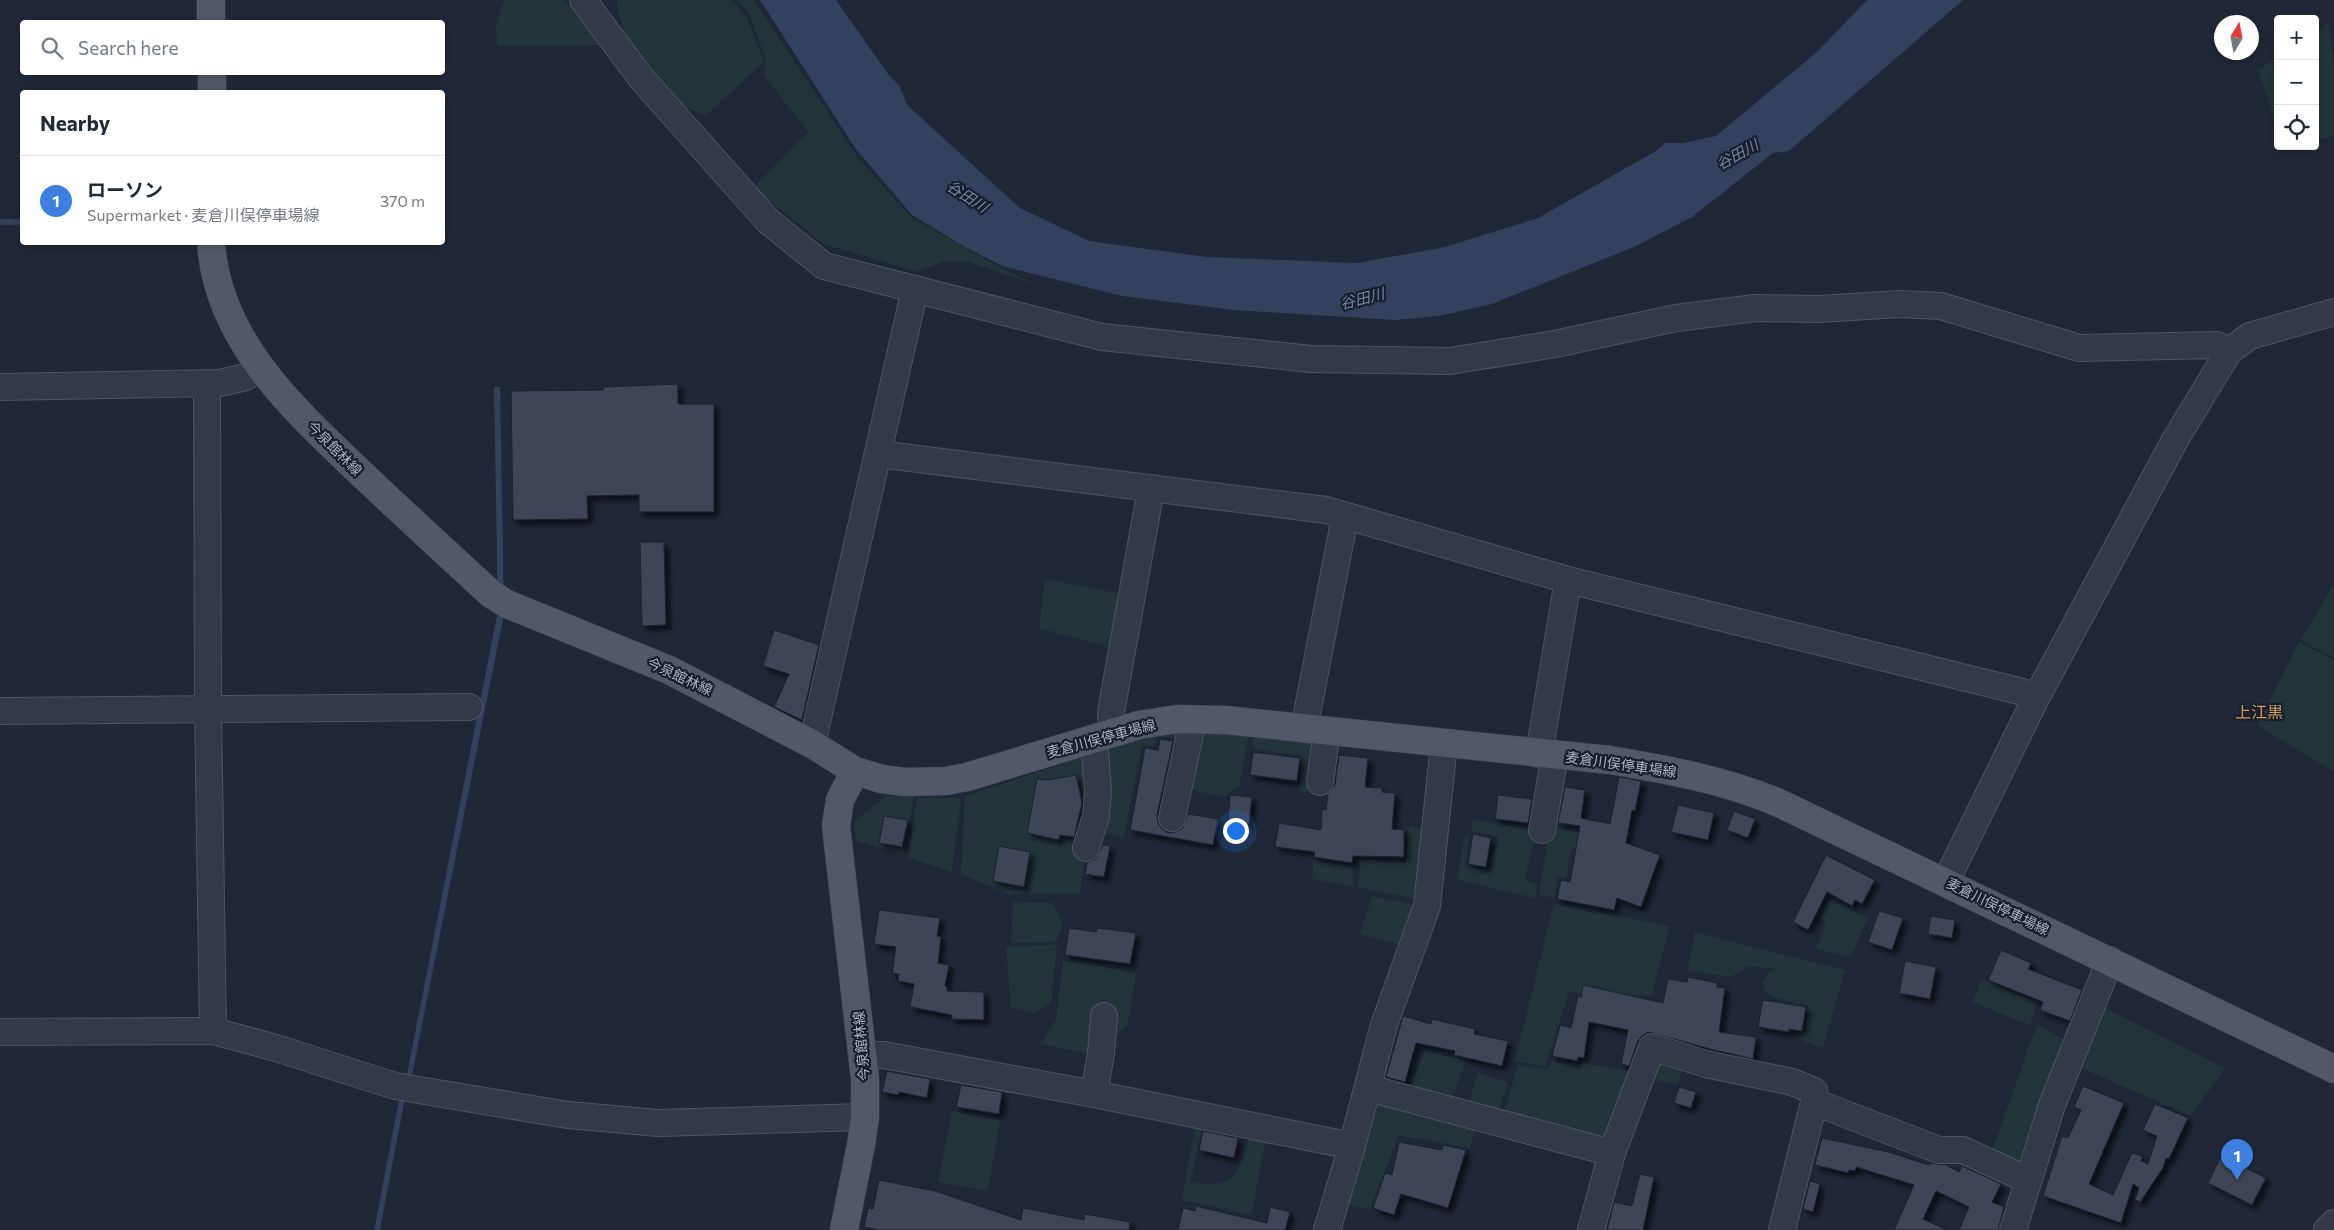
<!DOCTYPE html>
<meta charset="utf-8">
<style>
body{margin:0;font-family:Commissioner,"Noto Sans JP",sans-serif;background:#f2f2f3;color:#1f2937}
.controls{position:absolute;right:15px;top:15px;display:grid;overflow:hidden;border-radius:5px;box-shadow:0 2px 8px #0003}
.controls button{width:45px;height:45px;display:grid;place-items:center;padding:0;border:0;border-bottom:1px solid #e0e1e3;background:#fff;color:#1f2937;font:25px sans-serif}
.compass{position:absolute;left:2214px;top:15px;width:45px;height:45px;border-radius:50%;background:#fff;box-shadow:0 2px 8px #0003;rotate:10deg}
.you{position:absolute;left:1235px;top:830px;width:18px;height:18px;margin:-12px;border:4px solid #fff;border-radius:50%;background:#1a73e8;box-shadow:0 0 0 8px #1a73e833}
.badge{display:grid;place-items:center;width:32px;height:32px;border-radius:50%;background:#2563eb;color:#fff;font-size:16px;font-weight:700}
.pin{position:absolute;translate:-50% -41px;filter:drop-shadow(0 1px 2px #0008)}
.pin::after{content:'';position:absolute;top:26px;width:18px;height:15px;background:inherit;clip-path:polygon(0 0,100% 0,50% 100%)}
.list{margin:0;padding:0;list-style:none}
h2{display:flex;justify-content:space-between;align-items:center;height:65px;margin:0;padding:0 20px;font-size:21px}
h2 small{font-size:16px;font-weight:400;color:#747a83}
.list li{display:grid;grid-template-columns:32px 1fr auto;gap:15px;align-items:center;box-sizing:border-box;height:90px;padding:0 20px;border-top:1px solid #e0e1e3}
.list b{display:block;font-size:19px;white-space:nowrap}
.list p{margin:0;font-size:16px;white-space:nowrap;color:#747a83}
.list em{font-size:16px;font-style:normal;color:#747a83}
.icon{flex:none;width:28px;height:28px;fill:none;stroke:currentColor;stroke-width:2;stroke-linecap:round;stroke-linejoin:round}
.map{position:relative;flex:none;width:2334px;height:1230px;overflow:hidden}
.search{position:absolute;background:#fff;box-shadow:0 2px 8px #0003;left:20px;top:20px;width:425px;height:55px;display:flex;align-items:center;gap:12px;box-sizing:border-box;padding:0 18px;border-radius:5px;color:#747a83;font-size:19px}
.panel{position:absolute;background:#fff;box-shadow:0 2px 8px #0003;left:20px;top:90px;width:425px;height:155px;border-radius:5px}
.map>svg:first-child{display:block}
.green{fill:#233539}
.water{fill:#34415e}
.lines{fill:none;stroke-linecap:round;stroke-linejoin:round}
.stream{stroke:#34415e;stroke-width:5.5}
.building{fill:#3c4557;stroke:#1b212e;filter:url(#shadow)}
.minor-casing{stroke:#4e5462;stroke-width:28}
.major-casing{stroke:#3d4351;stroke-width:29}
.minor{stroke:#343947;stroke-width:26}
.major{stroke:#525867;stroke-width:28}
.labels{text-anchor:middle;dominant-baseline:central;stroke-width:4.5;stroke-linejoin:round;paint-order:stroke}
.street-label{font-size:14px;fill:#aeb4c4;stroke:#191f2c}
.water-label{font-size:15px;font-style:italic;fill:#7687ac;stroke:#191f2c}
.quarter-label{font-size:16px;fill:#d09d5d;stroke:#191f2c}
</style>
<div class="map">
<svg width="2334" height="1230" viewBox="0 0 2334 1230">
<defs>
<filter id="shadow"><feDropShadow dx="4.5" dy="4.5" stdDeviation="2.5" flood-color="#0009"/></filter>
</defs>
<rect width="100%" height="100%" fill="#202736"/>
<g class="green">
<path d="M504,0h60l37,45 -104,1 -1,-21z"/>
<path d="M618,0h114l15,18 17,44 -59,54 -34,-16 -46,-65 -8,-30z"/>
<path d="M737,0h17l104,158 54,60 90,50 32,16 -65,-22h-27l-25,10 -93,-28 -71,-56 55,-56 -44,-56 2,-16 -17,-46z"/>
<path d="M2328,23l6,41v72l-19,4v-109z"/>
<path d="M2278,57v74l-20,-61z"/>
<path d="M1045,579l78,15 -8,55 -76,-21z"/>
<path d="M2334,583v75l-33,-18z"/>
<path d="M2299,642l35,18v112l-77,-47z"/>
<path d="M1197,730l52,4 -10,52 -15,11 -39,-8z"/>
<path d="M1179,731l2,8 -23,-3 -4,10 -12,-1 -18,93 -23,-5 5,-87 37,-10z"/>
<path d="M1254,736l61,6 -4,40 -4,10 -8,-1 3,-35 -49,-7z"/>
<path d="M1087,756l6,42 -13,96h-73l-46,-20 4,-78z"/>
<path d="M885,796h29l-10,58 -47,-13 -3,-13 2,-8z"/>
<path d="M917,798h44l-9,74 -44,-14z"/>
<path d="M1473,820l64,10 -13,50 14,4 -3,14 -78,-18 8,-45 4,1 -4,31 25,3 8,-34 -27,-5z"/>
<path d="M1409,825l15,3 -8,71 -59,-12 4,-28 44,4z"/>
<path d="M1550,827l41,6 -3,17 -16,-2 -6,31 -8,-2 -4,21 -15,-3z"/>
<path d="M1314,861l39,6v19l-41,-7z"/>
<path d="M1372,896l43,9 -14,41 -41,-12z"/>
<path d="M1829,900l39,17 -17,40 -35,-8 10,-26 -7,-5z"/>
<path d="M1013,902l40,1 10,21 -7,18 -45,1z"/>
<path d="M1554,904l116,22 -19,70 -82,-4 -24,75 -30,-6z"/>
<path d="M1695,932l150,38 -22,78 -22,-8 8,-34 -34,-8 -11,-7 -1,-8 5,-10 7,-4 -27,-3 -17,11 -44,-6z"/>
<path d="M1057,944l-6,60 -19,9 -21,-6 -5,-60z"/>
<path d="M1063,960l73,13 -8,50 -15,16 -6,18 -67,-13 16,-24z"/>
<path d="M1981,979l56,23 -7,24 -57,-24z"/>
<path d="M2103,1007l122,61 -34,48 -112,-49z"/>
<path d="M2037,1025l27,15 -42,128 -32,-12z"/>
<path d="M1424,1051l42,9 -14,40 -42,-10z"/>
<path d="M1653,1055l30,9 -5,20 -31,-5z"/>
<path d="M1551,1060l28,9 3,-6 46,8 -17,64 -11,7 -97,-27 15,-50 30,4z"/>
<path d="M1478,1072l30,11 -11,32 -28,-12z"/>
<path d="M1375,1100l103,26 -9,22 -70,-13 -29,75 -26,-6z"/>
<path d="M952,1111l48,9 -12,71 -50,-9z"/>
<path d="M1196,1121l7,1 -12,59 2,1c43,9 48,-12 56,-48l17,4 -15,77 -69,-15z"/>
</g>
<g class="water">
<path d="M760,0h76l52,74 11,11 8,20 113,103 69,33 118,16 150,6 88,-16 93,-29 118,-67 9,-8h18l33,-7 101,-84 50,-52h96l-174,151 -16,2 -81,64 -58,30 -142,57 -53,12 -44,4 -162,-10 -111,-14 -120,-30 -44,-23 -46,-28 -57,-67z"/>
<path d="M494,387h6l4,227 -92,461 -5,-1 91,-464z"/>
</g>
<g class="lines">
<g class="stream">
<path d="M0,222h22"/>
<path d="M377,1230l25,-131"/>
</g>
</g>
<g class="building">
<path d="M678,384v20h36v108h-75v-17l-52,1 1,23 -75,1 -2,-129 92,-1v-3z"/>
<path d="M640,542h24l2,83 -24,1z"/>
<path d="M774,630l45,15 -17,75 -28,-13 15,-33 -26,-8z"/>
<path d="M1160,739l13,2 -16,74 1,8 4,6 6,4 8,-1 7,-4 5,-14 30,5 -5,26 -83,-15 15,-82 13,2z"/>
<path d="M1253,752l47,6 -3,23 -47,-6z"/>
<path d="M1339,755l29,3 -3,29 17,1v4l13,1 -3,36 12,1v27l-51,-1 -1,7 -38,-6 1,-5 -40,-5 4,-24 42,7 1,-21 4,1 2,-16 7,-9z"/>
<path d="M1076,775l6,28 -8,34 -14,-2 -1,5 -32,-7 10,-54 11,1z"/>
<path d="M1619,777l22,4 -6,30 -3,-1 -6,33 34,12 -19,52 -24,-9 -3,12 -57,-11 4,-19 9,2 10,-56 -22,-3 7,-36 20,3 -4,28 29,6z"/>
<path d="M1230,795l22,2 -3,27 -21,-2z"/>
<path d="M1498,795l34,4 -4,24 -33,-4z"/>
<path d="M1678,805l36,8 -6,27 -37,-8z"/>
<path d="M1734,811l21,8 -7,19 -21,-8z"/>
<path d="M884,816l24,4 -6,27 -23,-4z"/>
<path d="M1473,834l18,4 -5,29 -18,-3z"/>
<path d="M1103,845l7,1 -6,31 -19,-3 2,-11 9,-4z"/>
<path d="M999,846l31,6 -6,35 -31,-6z"/>
<path d="M1826,855l49,25 -13,24 -7,-4 -3,6 -25,-14 -19,38 -15,-8z"/>
<path d="M879,910l61,8 -3,18 4,1 -3,26 11,2 -4,21 2,1v4l37,1v28l-33,-1 1,-4 -42,-8 4,-23 -16,-3 1,-7 -7,-1 4,-26 -22,-3z"/>
<path d="M1879,911l24,7 -11,32 -24,-8z"/>
<path d="M1931,916l24,4 -3,18 -24,-4z"/>
<path d="M1069,928l27,4 2,-4 38,5 -6,31 -65,-9z"/>
<path d="M2001,950l30,13 -3,6 54,21 -12,31 -30,-11 3,-8 -55,-22z"/>
<path d="M1905,961l31,6 -6,32 -31,-6z"/>
<path d="M1688,977l29,6v4l8,1 -6,44 37,5 -3,22 -43,-10 -61,-17 -6,3 -5,6 -9,25 -8,-2 7,-34 -39,-8 -5,36 -6,-1 -1,4 -25,-5 8,-31 11,3 7,-32 3,1 2,-12 80,18 5,-24 19,3z"/>
<path d="M1763,1000l43,7 -4,24 -13,-2v3l-31,-5z"/>
<path d="M1403,1016l28,8 1,-5 43,10 -1,5 34,7 -6,25 -48,-11 1,-4 -39,-8 -11,39 -19,-5z"/>
<path d="M887,1071l43,8 -3,19 -28,-6 -1,3 -16,-3z"/>
<path d="M961,1085l41,7 -3,22 -43,-7z"/>
<path d="M2083,1086l41,17 -35,81 24,11 19,-42 10,3 -1,5 7,3 9,-28 -14,-6 12,-26 33,14 -19,41 -3,-1 -3,10 -23,34 -5,-2 4,-12 -6,-4 -12,39 -78,-27 19,-60 6,2 13,-28 -7,-3z"/>
<path d="M1679,1087l17,5 -5,16 -17,-5z"/>
<path d="M1203,1131l35,7 -4,20 -35,-8z"/>
<path d="M1822,1138l66,14 41,13 1,-2 16,2 13,7 3,-6 39,18 -9,18 12,5 -6,23h-39l10,-23 -33,-16 -13,28 24,11h-53l20,-45 -58,-18 -1,4 -6,-1 -1,3 -33,-8z"/>
<path d="M1399,1142l43,8 1,-5 23,5 -18,58 -47,-14 -7,21 -21,-7 12,-35 7,2z"/>
<path d="M2221,1156l45,22 -14,27 -44,-22z"/>
<path d="M1640,1174l14,3 -11,53h-36l7,-28 18,4z"/>
<path d="M879,1180l56,11 86,29 2,-12 61,12 1,-6 45,8 -1,8h-251l-14,-3 4,-19 5,1z"/>
<path d="M1810,1181l10,3 -7,28 -10,-3z"/>
<path d="M1196,1206l71,17 3,-16 20,5 -5,18h-107l5,-22 12,3z"/>
</g>
<g class="lines">
<defs>
<g id="minor">
<path d="M583,0l58,78 128,144 55,44 278,71 209,22 139,2 105,-17 121,-26 79,-10 64,1 80,-5 42,2 138,42 138,-3 12,6"/>
<path d="M207,384l1,324 5,323"/>
<path d="M0,387l220,-4 26,-6 12,-11"/>
<path d="M878,454l448,56 242,70 455,112 13,6"/>
<path d="M0,711l469,-4"/>
<path d="M1304,729l41,-212"/>
<path d="M1112,733l-1,-21 40,-223"/>
<path d="M812,744l103,-455"/>
<path d="M1539,754l29,-174"/>
<path d="M1320,782l7,-51"/>
<path d="M1172,818l21,-99"/>
<path d="M1542,830l13,-75"/>
<path d="M1086,848l10,-32 2,-25 -4,-53"/>
<path d="M1946,881l90,-183 139,-258 54,-89 21,-15 84,-24"/>
<path d="M0,1032l213,-1 63,17 119,38 173,29 90,8 207,-6"/>
<path d="M864,1055h20l210,39 258,52"/>
<path d="M1368,1088l244,65 -21,77"/>
<path d="M1094,1094l7,-41 3,-37"/>
<path d="M1612,1153l40,-106 54,17 86,18 22,9v11"/>
<path d="M1327,1230l25,-84 32,-121 43,-119 17,-162"/>
<path d="M1782,1230l32,-128 125,48h24l65,30"/>
<path d="M2013,1230l39,-125 58,-145"/>
<path d="M2327,1230l7,-7"/>
</g>
<g id="major">
<path d="M211,0v22"/>
<path d="M212,92v-20"/>
<path d="M211,242c6,101 87,171 155,236 41,39 83,77 125,116l16,10 162,66 143,74 43,27 27,8 23,3 41,-1 21,-4 172,-52 38,-6 48,1 385,40c59,10 116,20 171,44l553,265"/>
<path d="M844,1230l17,-85 4,-28v-38l-29,-253 4,-26 15,-29"/>
</g>
</defs>
<use href="#minor" class="minor-casing"/>
<use href="#major" class="major-casing"/>
<use href="#minor" class="minor"/>
<use href="#major" class="major"/>
</g>
<g class="labels">
<g class="street-label">
<text transform="translate(335 448) rotate(45)">今泉館林線</text>
<text transform="translate(680 676) rotate(25)">今泉館林線</text>
<text transform="translate(1101 738) rotate(-15)">麦倉川俣停車場線</text>
<text transform="translate(1621 764) rotate(8)">麦倉川俣停車場線</text>
<text transform="translate(1998 906) rotate(26)">麦倉川俣停車場線</text>
<text transform="translate(861 1046) rotate(-95)">今泉館林線</text>
</g>
<g class="water-label">
<text transform="translate(1737 154) rotate(-29)">谷田川</text>
<text transform="translate(968 196) rotate(33)">谷田川</text>
<text transform="translate(1362 298) rotate(-14)">谷田川</text>
</g>
<g class="quarter-label">
<text x="2259" y="711">上江黒</text>
</g>
</g>
</svg>
<div class="controls">
<button>+</button>
<button>−</button>
<button><svg class="icon" aria-label="locate" viewBox="0 0 24 24"><circle cx="12" cy="12" r="6"/><path d="M12 2v4M12 18v4M2 12h4M18 12h4"/></svg></button>
</div>
<svg class="compass" viewBox="-18 -18 36 36"><path d="M0-13l5 13h-10z" fill="#e53935"/><path d="M0 13l5-13h-10z" fill="#747a83"/></svg>
<div class="you"></div>
<div class="pin badge" style="left:2237px;top:1180px;background:#3f7fe0">1</div>
<div class="search"><svg class="icon" aria-label="search" viewBox="0 0 24 24"><circle cx="10" cy="10" r="6"/><path d="M15 15l6 6"/></svg>Search here</div>
<section class="panel">
<h2>Nearby<small></small></h2>
<ul class="list">
<li><span class="badge" style="background:#3f7fe0">1</span><div><b>ローソン</b><p>Supermarket · 麦倉川俣停車場線</p></div><em>370 m</em></li>
</ul>
</section>
</div>
